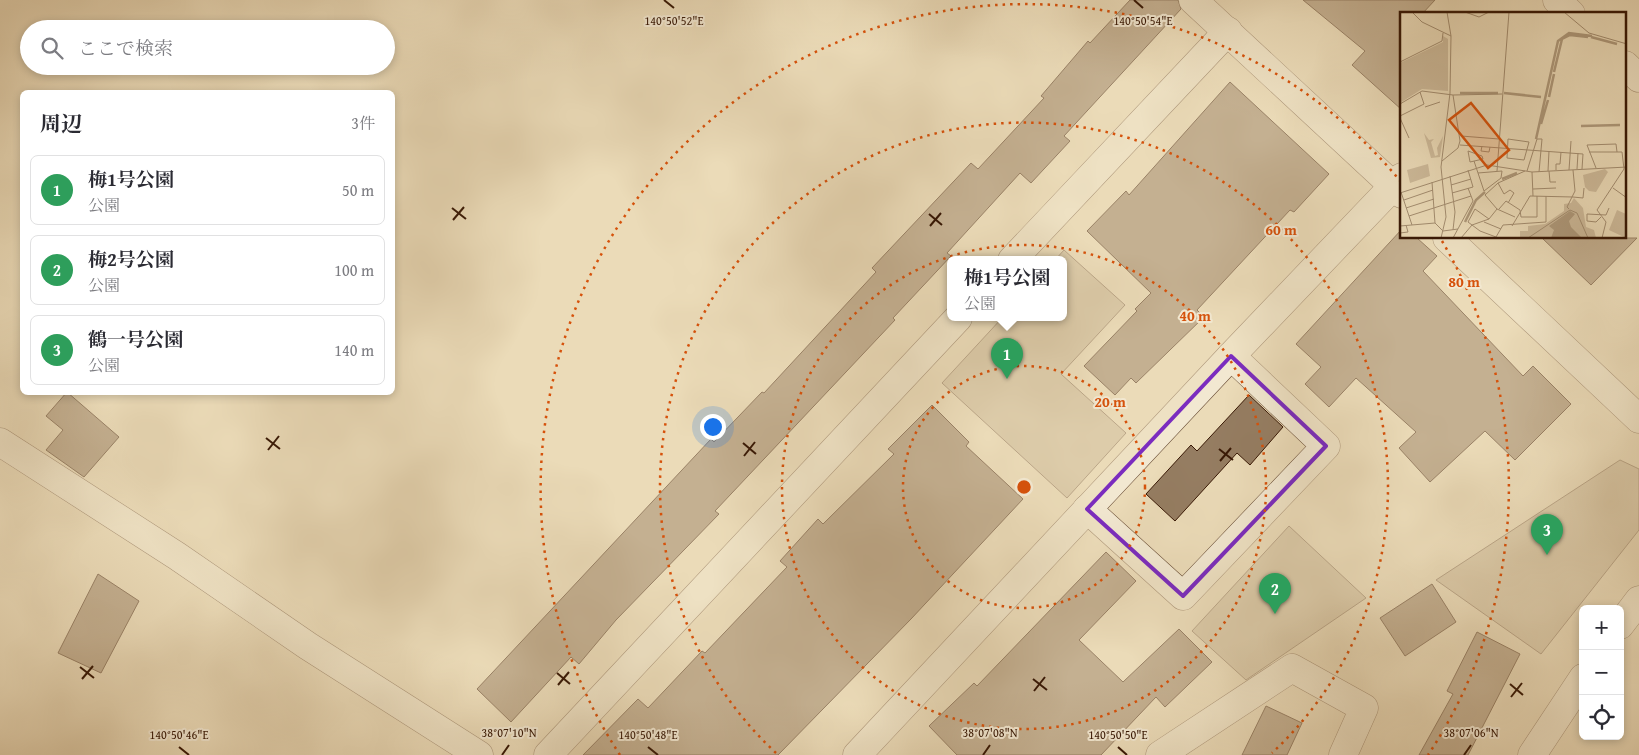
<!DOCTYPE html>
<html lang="ja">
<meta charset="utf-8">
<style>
body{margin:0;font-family:"Gentium Book Plus","Noto Serif JP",serif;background:#f2f2f3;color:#2b2b33}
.controls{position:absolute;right:15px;bottom:15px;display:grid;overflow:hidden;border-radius:8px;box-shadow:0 2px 8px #0003}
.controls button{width:45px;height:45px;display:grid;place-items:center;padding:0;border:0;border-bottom:1px solid #e1e1e2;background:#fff;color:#2b2b33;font:25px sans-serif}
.you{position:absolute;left:712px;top:426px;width:18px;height:18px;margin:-12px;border:4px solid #fff;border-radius:50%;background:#1a73e8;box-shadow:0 0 0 8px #1a73e833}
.badge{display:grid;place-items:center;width:32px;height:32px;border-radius:50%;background:#8f2418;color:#fff;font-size:16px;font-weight:700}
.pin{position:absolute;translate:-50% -41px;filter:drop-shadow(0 1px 2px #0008)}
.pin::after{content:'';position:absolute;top:26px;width:18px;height:15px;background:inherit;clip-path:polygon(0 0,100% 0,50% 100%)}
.popup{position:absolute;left:947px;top:256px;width:120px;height:65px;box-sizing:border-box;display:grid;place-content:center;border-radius:8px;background:#fff;filter:drop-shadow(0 1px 4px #0005);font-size:16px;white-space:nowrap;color:#7c7c81}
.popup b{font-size:19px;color:#2b2b33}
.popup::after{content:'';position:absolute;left:50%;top:100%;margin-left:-10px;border:10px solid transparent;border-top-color:#fff}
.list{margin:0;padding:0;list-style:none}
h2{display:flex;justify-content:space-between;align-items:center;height:65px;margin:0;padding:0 20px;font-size:21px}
h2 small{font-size:16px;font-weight:400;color:#7c7c81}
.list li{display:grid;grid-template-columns:32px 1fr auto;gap:15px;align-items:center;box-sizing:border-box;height:70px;margin:0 10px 10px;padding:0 10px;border:1px solid #e1e1e2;border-radius:8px}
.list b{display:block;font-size:19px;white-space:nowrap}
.list p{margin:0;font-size:16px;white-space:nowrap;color:#7c7c81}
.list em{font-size:16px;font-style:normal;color:#7c7c81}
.icon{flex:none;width:28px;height:28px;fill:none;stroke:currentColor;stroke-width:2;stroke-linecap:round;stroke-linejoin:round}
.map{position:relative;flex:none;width:1639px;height:755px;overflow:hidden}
.search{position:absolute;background:#fff;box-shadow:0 2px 8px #0003;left:20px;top:20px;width:375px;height:55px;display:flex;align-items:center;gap:12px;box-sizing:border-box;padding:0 18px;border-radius:28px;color:#7c7c81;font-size:19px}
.panel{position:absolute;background:#fff;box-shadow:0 2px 8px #0003;left:20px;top:90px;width:375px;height:305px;border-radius:8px}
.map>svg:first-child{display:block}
.green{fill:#cdba9a;stroke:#826950}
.building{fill:#957d62;stroke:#381805}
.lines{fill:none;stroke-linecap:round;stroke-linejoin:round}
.minor-casing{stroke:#654932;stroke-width:29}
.minor{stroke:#f2e8d1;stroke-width:28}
.marked{fill:none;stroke:#7b2cbf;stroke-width:4;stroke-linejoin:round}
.ticks{fill:none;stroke:#381805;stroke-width:2}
.ring{fill:none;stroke:#d6520b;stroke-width:2.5;stroke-dasharray:2.5 5}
.inset-river{fill:none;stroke:#ae997b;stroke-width:2.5}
.inset-road{fill:none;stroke:#a38d70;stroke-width:1}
.view{fill:#d6520b;fill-opacity:0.15;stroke:#d6520b;stroke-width:2.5}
.inset-edge{fill:none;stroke:#381805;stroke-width:2.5}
.ticks-label{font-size:12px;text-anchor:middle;fill:#381805;stroke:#f2e8d1;stroke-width:4;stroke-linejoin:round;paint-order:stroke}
.centre{fill:#d6520b;stroke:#f2e8d1;stroke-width:2.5}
.ring-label{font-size:15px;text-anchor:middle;font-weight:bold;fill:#d6520b;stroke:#f2e8d1;stroke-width:4;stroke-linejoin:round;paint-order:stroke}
</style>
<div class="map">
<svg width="1639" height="755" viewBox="0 0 1639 755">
<rect width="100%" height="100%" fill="#ebdbb8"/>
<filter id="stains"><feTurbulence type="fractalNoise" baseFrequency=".004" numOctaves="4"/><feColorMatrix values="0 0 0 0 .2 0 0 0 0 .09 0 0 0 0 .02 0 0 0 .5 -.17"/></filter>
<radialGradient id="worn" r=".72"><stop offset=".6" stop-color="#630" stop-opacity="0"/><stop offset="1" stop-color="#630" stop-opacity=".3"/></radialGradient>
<g class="green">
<path d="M1064,250l61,55 -64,69 65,59 -59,65 -125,-115 60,-65h61v-58h-8z"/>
<path d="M1620,460l19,9v61l-98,124 -105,-74z"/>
<path d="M1289,526l77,72 -120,82 -54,-49z"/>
</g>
<g class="building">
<path d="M1130,0h48l3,9 -117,127 6,5 -39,42 -11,-10 -73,80 4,3 -58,62 2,2 -180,191 4,3 -103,106 -37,44 -8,-7 -60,65 -34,-33 234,-250 3,3 48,-50 2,1 112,-121 -4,-4 99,-105 7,6 66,-71 -3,-2 47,-55 2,2z"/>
<path d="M1303,0h132l-13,14h-20v96l-50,-45 13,-14z"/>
<path d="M1230,82l99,92 -35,38 -4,-2 -93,100 7,7 -68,66 -5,-5 -16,17 -31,-29 53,-55 -2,-2 16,-16 -64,-62 39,-40 3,4z"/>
<path d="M1402,229v9h15l20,18 -14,15 100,105 10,-10 38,38 -56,56 -30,-29 -55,51 -31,-34 17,-16 -60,-54 -27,29 -24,-23 16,-17 -25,-23z"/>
<path d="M1542,238h95l-46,47z"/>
<path d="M67,392l52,45 -35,40 -38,-27 17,-20 -17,-14z"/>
<path d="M1249,395l34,32 -33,38 -13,-12 -62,68 -29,-27 45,-49 6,6z"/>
<path d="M932,405l37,37 -3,4 57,53 -112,120 -133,136h-195l55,-56 10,9 54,-57 3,2 82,-86 -7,-6 38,-42 5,5 71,-70 -6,-5z"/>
<path d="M1106,552l30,29 -57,59 44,42 56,-53 33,33 -47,45 -9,-10 -55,58h-144l-28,-29 45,-43 3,3z"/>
<path d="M98,574l41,27 -38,72 -43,-20z"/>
<path d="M1432,584l24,38 -51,34 -25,-38z"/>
<path d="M1477,632l43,22 -52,101h-49l34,-61 -6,-3z"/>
<path d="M1266,706l36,17 -15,32h-45z"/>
</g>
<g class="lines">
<defs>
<g id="minor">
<path d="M1193,0l209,194"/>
<path d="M1557,0l14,14"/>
<path d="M1625,65l14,13"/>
<path d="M1447,238l192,181"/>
<path d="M1012,260l216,-229"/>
<path d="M0,442l177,114 131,90 171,109"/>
<path d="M1087,509l96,87 143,-150 -95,-90"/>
<path d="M1620,625l19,-25"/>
<path d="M548,755l410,-437"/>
<path d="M857,755l374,-399 171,-179"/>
<path d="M1160,755l132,-87 72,40 -21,47"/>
<path d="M1532,755l51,-77"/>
</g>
</defs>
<use href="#minor" class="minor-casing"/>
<use href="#minor" class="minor"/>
</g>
<path d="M0 0H1639V755H0ZM1231,356l95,90 -143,150 -96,-87z" fill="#ebdbb8" fill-opacity=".55" fill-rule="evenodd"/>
<path class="marked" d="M1231,356l95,90 -143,150 -96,-87z"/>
<path class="ticks" d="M664,0l10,8M1134,0l9,8M452,208l14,11M929,214l13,11M453,220l11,-13M930,226l11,-13M266,438l14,11M743,443l13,11M1219,449l14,11M268,450l11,-14M744,456l11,-14M1220,461l11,-13M80,667l14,11M557,673l13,11M82,679l11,-13M1033,679l14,11M1510,684l13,11M558,685l11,-13M1034,691l11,-14M1511,697l11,-14M179,747l10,8M648,747l10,8M1118,747l9,8M502,755l7,-10M983,755l7,-10M1464,755l7,-10"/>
<g class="ring">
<circle cx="1024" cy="487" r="121"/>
<circle cx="1024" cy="487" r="242"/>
<path d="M776 753A364 364 0 1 1 1272 753"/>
<path d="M620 755A485 485 0 0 1 1401 182M1442 241A485 485 0 0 1 1428 755"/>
</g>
<g transform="translate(1400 12)">
<rect width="226" height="226" fill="#ebdbb8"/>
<path d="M43,24l5,3v52l-26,-2 -22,14v-40l43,-21zM24,121l5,7 5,-1 -3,3 4,14 3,-1 -1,-7 6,-12 -3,21 -9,1zM28,152l2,12 -20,7 -3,-13zM205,157l3,3 -12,20 -7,-1 -4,-4 -2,-12zM174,186l9,10 3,19 8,3 2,8h-76v-7h8v-5l17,-2 19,-13v-7l7,-1zM217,198l9,4v24l-17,-8z" fill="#cdba9a"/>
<path d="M170,199l5,3 -6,7 2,6 11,11h-31l3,-8 -5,-4z" fill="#ae997b"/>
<path class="inset-river" d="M191,25l26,7M154,60l8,-33 8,-4 18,2M60,81h38M104,81l37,4M149,85l5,-23M141,112l7,-24M181,114l39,-1M136,127l22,-98 11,-8 23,3M102,167l15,-6M65,210l11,-22 9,-8"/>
<path class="inset-road" d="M12,0l10,10 29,14M65,0l14,5 10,-5M164,0l25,21 38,11M0,50l42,-21 1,-8M0,92l22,-13 31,4 49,-1M25,95l15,-5M0,104l24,-12 -4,-12M0,106l9,20M61,124l38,3M108,127l21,3 -5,18 -17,-2zM60,133l123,9 -1,15M82,134l-1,5 8,1 1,-5M68,139l14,5 1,3 -13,3zM189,140h28M42,149l16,-13 2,-7 -7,-46M74,149l10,30 17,-13 1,-7 -24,2M196,156l-9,-23 29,-1 1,8h5l2,17 -27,41 9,12 -4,16M177,157l1,-16M156,158v-6h4l1,-12M169,158l2,-29M97,159l12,-159M127,159l10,-32h5l-3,33M148,159l1,-20M149,159l1,11h6M132,160l1,24M50,164l5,36 -2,18M32,170l3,41 8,8 15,-2M98,171l6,11 6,-4 4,3 -6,10M51,173l20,-6M213,176l14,10M133,177l23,-1M1,180l11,33M0,181l87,-28 45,7 95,-5M52,181l21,-6 -5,-17M173,185l10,1 1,-10M4,188l29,-10M6,196l28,-9M99,197l7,-8 14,9 1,7h16v-21M169,197l-2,-2 8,-16 -2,-21M170,198l7,3 11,25M9,204l62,-20M115,205l-18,-8 -12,-14 13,-12 27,-12M201,205l-5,5 -9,-1v-7l19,1 3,-7M89,207l-14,-10 -7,13 12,9 16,6 7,-12 43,-3v-26M84,210l17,7M0,214l35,-3M112,214l18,-30 43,1M0,221l8,-1 -2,-7M15,226h20M41,226l5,-21 -5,-50 9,-74 1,-57 -4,-24M53,226l20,-37 -5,-13M61,226l11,-13 17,-6 8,-10M128,226l42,-28"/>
<path class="view" d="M71,91l38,47 -21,18 -39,-48z"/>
<rect width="226" height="226" class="inset-edge"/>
</g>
<g class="ticks-label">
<text x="674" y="25">140°50'52"E</text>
<text x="1143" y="25">140°50'54"E</text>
<text x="509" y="737">38°07'10"N</text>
<text x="990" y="737">38°07'08"N</text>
<text x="1471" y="737">38°07'06"N</text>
<text x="179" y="739">140°50'46"E</text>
<text x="648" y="739">140°50'48"E</text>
<text x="1118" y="739">140°50'50"E</text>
</g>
<circle cx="1024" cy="487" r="8" class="centre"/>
<g class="ring-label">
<text x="1281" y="235">60 m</text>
<text x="1464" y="287">80 m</text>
<text x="1195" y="321">40 m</text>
<text x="1110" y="407">20 m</text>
</g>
<rect width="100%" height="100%" filter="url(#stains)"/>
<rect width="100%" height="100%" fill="url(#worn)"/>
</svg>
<div class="controls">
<button>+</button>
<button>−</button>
<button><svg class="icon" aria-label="locate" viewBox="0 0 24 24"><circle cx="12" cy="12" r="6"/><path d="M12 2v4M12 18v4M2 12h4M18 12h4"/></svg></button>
</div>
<div class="you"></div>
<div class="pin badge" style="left:1007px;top:379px;background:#2e9e5b">1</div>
<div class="popup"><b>梅1号公園</b>公園</div>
<div class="pin badge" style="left:1275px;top:614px;background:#2e9e5b">2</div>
<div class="pin badge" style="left:1547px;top:555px;background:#2e9e5b">3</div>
<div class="search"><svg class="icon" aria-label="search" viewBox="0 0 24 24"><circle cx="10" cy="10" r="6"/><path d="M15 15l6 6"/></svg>ここで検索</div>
<section class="panel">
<h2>周辺<small>3件</small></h2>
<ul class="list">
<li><span class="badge" style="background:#2e9e5b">1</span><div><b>梅1号公園</b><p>公園</p></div><em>50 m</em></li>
<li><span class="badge" style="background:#2e9e5b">2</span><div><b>梅2号公園</b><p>公園</p></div><em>100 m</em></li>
<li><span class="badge" style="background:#2e9e5b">3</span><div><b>鶴一号公園</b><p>公園</p></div><em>140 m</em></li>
</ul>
</section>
</div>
